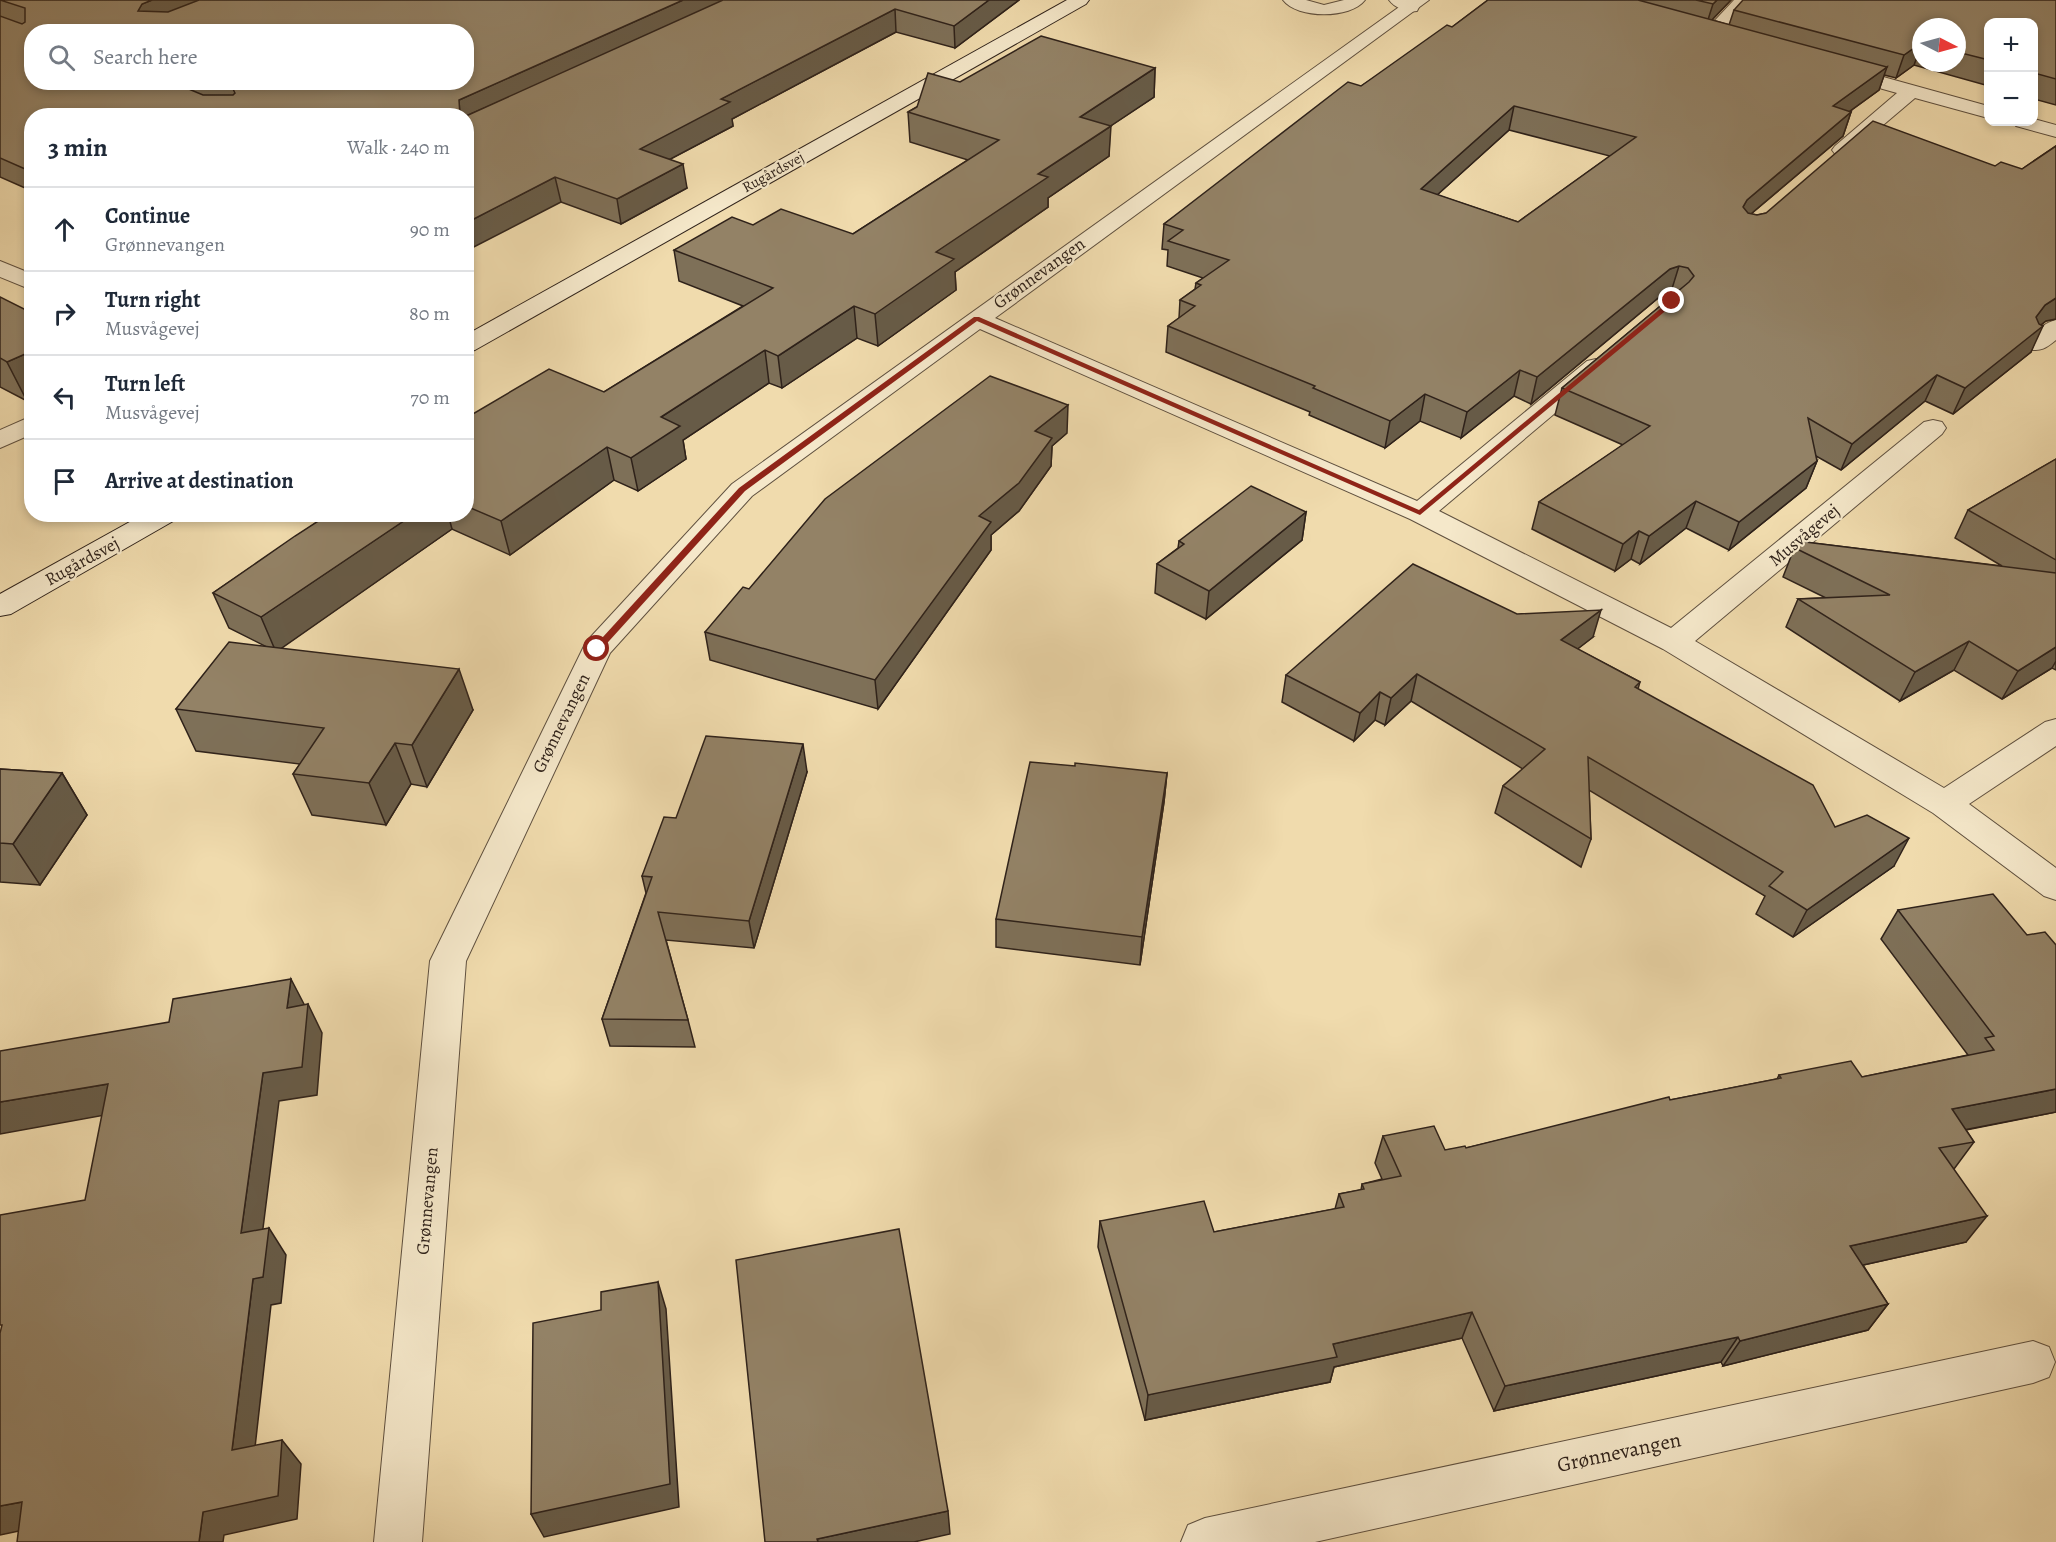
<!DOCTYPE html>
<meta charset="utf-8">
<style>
body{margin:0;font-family:Alegreya,serif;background:#f2f2f3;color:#1f2937}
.controls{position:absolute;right:18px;top:18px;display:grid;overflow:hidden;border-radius:12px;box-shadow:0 3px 9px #0003}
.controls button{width:54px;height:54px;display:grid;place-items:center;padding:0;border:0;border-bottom:2px solid #e0e1e3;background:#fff;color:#1f2937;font:30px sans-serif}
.compass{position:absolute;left:1912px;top:18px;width:54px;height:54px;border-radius:50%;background:#fff;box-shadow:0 3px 9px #0003;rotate:96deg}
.stop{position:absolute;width:18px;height:18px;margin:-14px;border:4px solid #8f2418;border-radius:50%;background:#fff}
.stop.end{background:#8f2418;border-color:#fff;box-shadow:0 2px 6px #0008}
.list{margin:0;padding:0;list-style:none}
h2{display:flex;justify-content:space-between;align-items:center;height:78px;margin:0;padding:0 24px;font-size:26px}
h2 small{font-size:20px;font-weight:400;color:#747a83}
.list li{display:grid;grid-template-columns:39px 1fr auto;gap:18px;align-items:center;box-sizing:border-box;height:84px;padding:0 24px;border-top:2px solid #e0e1e3}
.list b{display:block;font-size:22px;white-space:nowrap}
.list p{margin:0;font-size:20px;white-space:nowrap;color:#747a83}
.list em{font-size:20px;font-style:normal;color:#747a83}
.icon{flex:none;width:33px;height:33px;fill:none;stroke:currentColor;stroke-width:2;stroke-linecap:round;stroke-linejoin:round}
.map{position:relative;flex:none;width:2056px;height:1542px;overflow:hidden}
.search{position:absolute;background:#fff;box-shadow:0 3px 9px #0003;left:24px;top:24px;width:450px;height:66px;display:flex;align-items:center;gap:15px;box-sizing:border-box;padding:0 21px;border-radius:24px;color:#747a83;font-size:22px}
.panel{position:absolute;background:#fff;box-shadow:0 3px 9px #0003;left:24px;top:108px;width:450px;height:414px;border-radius:24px}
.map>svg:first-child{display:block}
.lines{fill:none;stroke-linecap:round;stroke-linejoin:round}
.lane-casing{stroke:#5f503f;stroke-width:2}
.street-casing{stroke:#5f503f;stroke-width:2}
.secondary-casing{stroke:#2f221a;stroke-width:2}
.lane{fill:#f5e8ca;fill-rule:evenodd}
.street{fill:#f5e8ca;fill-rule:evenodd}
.secondary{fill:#f5e8ca;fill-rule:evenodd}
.wall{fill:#7e7058;stroke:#2f221a;stroke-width:1.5;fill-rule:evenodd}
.shaded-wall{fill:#675b47;stroke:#2f221a;stroke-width:1.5}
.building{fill:#938266;stroke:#2f221a;stroke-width:1.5;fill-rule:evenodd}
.route{fill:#8f2418}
.labels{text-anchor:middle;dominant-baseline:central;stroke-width:4.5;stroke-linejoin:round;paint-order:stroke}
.far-street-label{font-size:15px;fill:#2f221a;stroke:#f5e8ca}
.street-label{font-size:18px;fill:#2f221a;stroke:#f5e8ca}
.near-street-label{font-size:21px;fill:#2f221a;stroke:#f5e8ca}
</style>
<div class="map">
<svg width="2056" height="1542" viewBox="0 0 2056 1542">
<rect width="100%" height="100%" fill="#f0dbad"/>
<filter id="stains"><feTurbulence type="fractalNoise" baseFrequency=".00333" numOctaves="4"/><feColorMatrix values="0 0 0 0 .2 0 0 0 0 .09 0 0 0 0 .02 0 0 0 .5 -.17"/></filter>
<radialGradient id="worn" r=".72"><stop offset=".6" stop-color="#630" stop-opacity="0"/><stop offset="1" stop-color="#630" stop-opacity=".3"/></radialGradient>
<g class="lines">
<defs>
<g id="lane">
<path d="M1283,0h23l18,5 20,-5h21c-14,19 -68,19 -82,0z"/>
<path d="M1389,0h21l9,7 -2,4c-10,2 -22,-3 -28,-11z"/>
</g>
<g id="street">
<path d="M1409,0h20l-434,318 422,183 170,-140 9,-2 9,2 3,5 -3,5 -166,140 232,117 253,-206 9,-2 9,2 4,6 -4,6 -247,207 249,147 101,-66 11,-3v27l-87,58 87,64v32l-12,-4 -111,-83 -270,-164 -253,-130 -430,-190 -228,167 -142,157 -144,308 -44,581h-48l56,-581 156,-319 146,-158z"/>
<path d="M1734,0h19l-36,39h-12l-3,-4 3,-4z"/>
<path d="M1840,65l148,41v12l-73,-20 -66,56 -7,2 -7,-2 -3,-4 3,-4 62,-53 -64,-18 -3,-4 3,-4z"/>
<path d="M2034,119l22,6v12l-40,-11 -3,-4h21z"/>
<path d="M0,261l32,13v16l-32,-13z"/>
<path d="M2056,320v20c-10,8 -15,12 -28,9l-3,-5c7,-11 19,-21 31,-24z"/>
<path d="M32,416v18l-32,14v-18z"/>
<path d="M2033,1341l16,6 6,15 -6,15 -16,6 -718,159h-134l7,-17 17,-7z"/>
</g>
<g id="secondary">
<path d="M1067,0h22l-3,4 -611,346 -9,2v-17z"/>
<path d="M144,514h35l-4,6 -164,94 -11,2v-22z"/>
</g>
</defs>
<use href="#lane" class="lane-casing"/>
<use href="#street" class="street-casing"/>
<use href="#secondary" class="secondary-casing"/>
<use href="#lane" class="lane"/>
<use href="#street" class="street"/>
<use href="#secondary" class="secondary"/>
</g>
<g class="wall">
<path d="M0,0h1019l-64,48 -59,-16 -164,87 1,7 -63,33 17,29 -66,36 -60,-22 -529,-86v75l-32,-14zM32,32l434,50h-434z"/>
<path d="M1488,0h243l-19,20 17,5 5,-15 322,-10v105l-22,-6v-77h-45v64l-75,-21 -18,13 -12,-3 -5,15 -30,22h2l-8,24 -92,78 6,1 238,-49 27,3 34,-23v173l-10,2 -5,4 -10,27 -78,62 -28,-13 -84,69 -25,-14 1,5 -11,27 -77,62 -43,-22 -46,36 -9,-5 -16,12 -83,-42 7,-27 84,-57 -68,-30 7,-27 114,-95 -5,-1 -8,2 -132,110 -17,-8 -53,42 -41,-17 -35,27 -76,-33 1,-3 -144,-60 2,-26 11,-8 1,-18 15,-11 1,-6 7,-5 -36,-12 1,-16 -6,-1 2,-25 197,-138 91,-59zM1921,27h36v36h-36zM1509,130l101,26 -92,66 -81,-27z"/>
<path d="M1155,68l-1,29 -44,29 -1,30 -61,42v9l-93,65 1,18 -78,56 -21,-8 -75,50 -13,-5 -86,57 3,19 -48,32 -24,-11 -104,75 -58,-26 -171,119 192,62 -46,77 -16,-3 -25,41 -74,-10 -19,-41 7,-10 -104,-13 -20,-42 89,-63 -36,-18 -16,-35 116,-79h137v-96l138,-26 139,-86 -64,-25 -5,-31 79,-25 100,9 115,-74 -58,-18 -2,-30 52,-30z"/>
<path d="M0,297l27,104 -27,-14z"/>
<path d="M1067,433l-15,13 -1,20 -32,45 -28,24v15l-113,159 -168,-49 -5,-28z"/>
<path d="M2056,459v211l-4,-2 -50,31 -48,-29 -54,31 -114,-74 12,-28 28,-1 -43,-21 14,-36 205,25 -47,-28 13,-28z"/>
<path d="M1306,512l-4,28 -96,79 -51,-26 2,-29 21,-16 1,-7z"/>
<path d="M1593,637l-16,12 63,33 -2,7 197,138 59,39 -101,71 -37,-23 9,-18 -176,-106 2,49 -10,28 -86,-54 8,-27 20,-17 -112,-68 -26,24 -10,-5 -21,21 -72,-39 4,-27z"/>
<path d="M0,769l62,4 25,42 -47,70 -40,-3z"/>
<path d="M807,772l-53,176 -88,-8 22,80 7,27 -85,-1 -8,-27 44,-126 -4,-17 34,-58z"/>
<path d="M1167,773l-3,29 -24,163 -144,-18v-28z"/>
<path d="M1898,910l129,25 29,10v167l-90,18 8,12 -20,27 12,73 -103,23 25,39 -20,26 -145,36 -2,-4 -227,49 -32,-73 -128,29 -4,15 -185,38 -47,-173 2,-26 114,11 121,-23 4,-15 22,-4 1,-6 20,-5 -7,-16 8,-27 62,14 21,-2 204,-48 107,-21 2,-4 83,2 106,-22 -87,-116z"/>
</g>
<g class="shaded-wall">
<path d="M152,0h67l-71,32 -10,-21 4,-7z"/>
<path d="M683,0h51l-268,116h-6l-1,-16z"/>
<path d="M989,0h30l-64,48 -1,-22z"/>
<path d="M1717,0h14l-25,26 7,-22z"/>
<path d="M895,9l1,23 -164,87 1,7 -89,47 -4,-24 81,-50z"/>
<path d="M1921,43v4l-7,18 -18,13 8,-23z"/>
<path d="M1887,67l-8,23 -54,39 8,-23z"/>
<path d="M1155,68l-1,29 -75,50 1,-30z"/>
<path d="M1514,106l-5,24 -93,84 5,-25z"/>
<path d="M1851,112l-8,24 -104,88 4,-17 4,-7z"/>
<path d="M1111,126l-2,30 -61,42v9l-93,65 1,18 -78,56 -3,-32 61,-62 102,-78z"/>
<path d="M683,164l4,24 -66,36 -4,-25z"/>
<path d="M555,177l6,25 -95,49v-28z"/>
<path d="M1679,266l-8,26 -8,2 -132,110 6,-27 133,-108z"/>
<path d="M2056,298v21l-10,2 -13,10 10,-5 -12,26 -78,62 12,-26 71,-71 9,-12z"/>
<path d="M854,306l3,32 -75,50 -4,-32z"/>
<path d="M765,350l4,33 -86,57 3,19 -48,32 -7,-33 30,-41z"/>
<path d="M32,351v48l-5,2 -20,-39z"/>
<path d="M1520,370l-6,26 -53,42 6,-26z"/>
<path d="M1937,375l-12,26 -84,69 11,-26z"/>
<path d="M1425,394l-5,27 -35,27 5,-27z"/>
<path d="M1068,405l-1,28 -15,13 -1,20 -32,45 -28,24v15l-113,159 -3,-29 104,-164 56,-85z"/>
<path d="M607,447l7,33 -104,75 -9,-34z"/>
<path d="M1817,461l-11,27 -77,62 10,-28z"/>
<path d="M1696,501l-10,27 -46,36 9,-28z"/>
<path d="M1306,512l-4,28 -96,79 3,-28z"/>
<path d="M414,514h34l4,15 -176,123 -15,-35z"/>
<path d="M1639,531l-8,28 -16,12 8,-27z"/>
<path d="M1601,610l-8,27 -40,31 8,-28z"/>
<path d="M1969,641l-15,29 -54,31 15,-29z"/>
<path d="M2056,647v14l-4,7 -50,31 16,-28z"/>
<path d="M459,669l14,41 -46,77 -15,-42z"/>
<path d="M1417,674l-6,27 -26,24 6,-27z"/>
<path d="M1380,692l-5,28 -21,21 6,-28z"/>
<path d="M395,743l16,41 -25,41 -17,-42z"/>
<path d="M803,744l4,28 -53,176 -5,-27z"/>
<path d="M62,773l25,42 -47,70 -27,-41z"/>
<path d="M1167,773l-3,29 -24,163 2,-28z"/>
<path d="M1909,838l-15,28 -101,71 14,-27z"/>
<path d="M291,979l15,29h-19z"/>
<path d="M308,1004l14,29 -5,62 -38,6 -20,159 -18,-27 22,-160z"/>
<path d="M108,1084l19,27 -127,23v-32z"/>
<path d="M2056,1089v23l-123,24 19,-27z"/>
<path d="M1987,1216l-21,26 -134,30 18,-26z"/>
<path d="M269,1228l17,27 -5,48 -10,2 -19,169 -20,-24 21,-171z"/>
<path d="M658,1282l8,27 13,198 -135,30 -13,-23z"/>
<path d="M1888,1304l-20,26 -145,36 17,-25z"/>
<path d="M1472,1312l-10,26 -128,29 -4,15 -185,38 3,-25 185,-51z"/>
<path d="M1738,1337l-17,25 -227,49 11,-25z"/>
<path d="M282,1440l19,24 -4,55 -73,16 -1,7h-24l4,-30z"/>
<path d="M22,1502l25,23 -47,10v-29z"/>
<path d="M948,1511l2,23 -36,8h-96l-1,-3z"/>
</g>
<g class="building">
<path d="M0,0h152l-10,4 -4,7 30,1 31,-12h484l-224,100 1,16h-428v56l-32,-14v-142l22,8 3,-2v-14zM32,32h434v50h-246l12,5 3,6 -2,2h-30l-31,-13h-140z"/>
<path d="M723,0h266l-35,26 -59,-17 -174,90 9,3 -90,47 43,15 -66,35 -62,-22 -89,46v-107z"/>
<path d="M1488,0h150l249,67 -54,39 18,6 -104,88 -4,7 5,6 9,2 9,-2 107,-92 122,45 6,-4 21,7 34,-23v152l-11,7 -9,12 3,7 4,2 -78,62 -28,-13 -85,69 -44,-26 9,43 -78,61 -43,-21 -47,35 -10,-5 -16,13 -84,-42 111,-76 -88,-38 127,-106 5,-6 -6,-8 -9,-2 -9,3 -133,108 -17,-7 -53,42 -42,-18 -35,27 -77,-33 2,-2 -147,-60 27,-20 -15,-6 21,-15 -5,-2 33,-23 -61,-19 15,-11 -19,-6 184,-142 13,4 86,-61 5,2zM1514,106l122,31 -118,85 -97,-33z"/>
<path d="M1696,0h21l-4,4z"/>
<path d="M1743,0h313v79l-22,-6v-51h-45v38l-32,-8v-25h-36v16l-17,12 -170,-45z"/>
<path d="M1041,36l114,32 -75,49 31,9 -73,48 10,3 -112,75 18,7 -79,55 -21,-8 -76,50 -13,-6 -104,67 19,9 -49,32 -24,-11 -106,74 -35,-15v-88l83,-49 55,23 169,-104 -99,-38 58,-33 21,8 28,-16 72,25 146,-94 -91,-28 9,-5 11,-34 32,9z"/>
<path d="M0,297l32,16v38l-25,11 -7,-4z"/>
<path d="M990,376l78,29 -33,26 17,7 -33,45 -40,33 12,6 -116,158 -170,-48 38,-45 6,2 76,-90z"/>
<path d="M2056,459v101l-88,-50z"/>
<path d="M1251,486l55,26 -97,79 -52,-27 27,-20 -5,-3z"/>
<path d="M329,514h85l-153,103 -48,-24 82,-57z"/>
<path d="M1797,541l259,32v74l-38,24 -49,-30 -54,31 -117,-73 92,-4 -95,-47z"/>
<path d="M1413,564l104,50 84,-4 -40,30 79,42 -5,5 178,98 22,42 32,-12 42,23 -102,72 -38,-24 14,-14 -195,-115 3,82 -88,-53 42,-37 -128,-75 -26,24 -11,-6 -20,21 -74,-38z"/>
<path d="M229,642l230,27 -47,76 -17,-2 -26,40 -76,-9 31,-46 -148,-19z"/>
<path d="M706,736l97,8 -54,177 -91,-9 30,108 -86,-1 50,-142 -10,-1 22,-59 12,1z"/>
<path d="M1030,762l45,4v-3l92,10 -25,164 -146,-18z"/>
<path d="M0,769l62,4 -49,71 -13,-1z"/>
<path d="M1993,894l34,41 18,-3 11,13v144l-104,20 22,33 -35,6 48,68 -137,30 38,58 -148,37 -2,-4 -233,49 -33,-74 -139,32 4,13 -189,38 -48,-174 104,-20 10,31 130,-25 -5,-13 25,-5 -2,-5 39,-8 -18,-40 51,-10 11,24 20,-4 1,2 203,-51 1,3 111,-22 -2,-3 72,-14 11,16 132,-27 -9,-12 9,-2 -96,-126z"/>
<path d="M291,979l-4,29 21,-4 -6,63 -39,6 -22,160 28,-5 -6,49 -10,2 -21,171 50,-10 -4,56 -75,16 -4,30h-182l5,-40 -22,4v-173l2,-8h-2v-110l85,-15 23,-116 -108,18v-51l169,-29 4,-23z"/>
<path d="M899,1229l49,282 -131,28 1,3h-53l-29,-282z"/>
<path d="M658,1282l12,202 -139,30 2,-191 68,-13v-18z"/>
</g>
<path class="route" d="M1672,299l3,4 -255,212 -443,-194 -232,170 -145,160 -8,-2 147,-161 235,-171h5l440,193z"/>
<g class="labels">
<g class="far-street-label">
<text transform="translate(773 172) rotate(-29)">Rugårdsvej</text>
</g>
<g class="street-label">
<text transform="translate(1039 273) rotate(-36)">Grønnevangen</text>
<text transform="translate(1804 535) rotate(-40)">Musvågevej</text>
<text transform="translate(82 561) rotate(-29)">Rugårdsvej</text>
<text transform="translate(561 723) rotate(-64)">Grønnevangen</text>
<text transform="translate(427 1201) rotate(-85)">Grønnevangen</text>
</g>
<g class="near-street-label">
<text transform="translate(1619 1452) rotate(-12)">Grønnevangen</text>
</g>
</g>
<rect width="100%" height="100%" filter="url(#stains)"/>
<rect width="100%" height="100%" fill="url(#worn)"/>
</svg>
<div class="controls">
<button>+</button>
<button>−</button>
</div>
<svg class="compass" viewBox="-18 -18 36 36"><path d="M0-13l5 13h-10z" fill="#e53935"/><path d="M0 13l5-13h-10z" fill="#747a83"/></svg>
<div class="stop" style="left:597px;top:649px"></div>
<div class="stop end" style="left:1672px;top:301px"></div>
<div class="search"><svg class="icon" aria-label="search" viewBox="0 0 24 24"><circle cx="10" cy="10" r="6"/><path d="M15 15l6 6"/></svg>Search here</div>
<section class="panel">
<h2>3 min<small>Walk · 240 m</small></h2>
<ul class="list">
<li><svg class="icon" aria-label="ahead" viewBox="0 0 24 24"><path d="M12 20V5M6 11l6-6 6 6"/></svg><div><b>Continue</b><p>Grønnevangen</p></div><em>90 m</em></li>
<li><svg class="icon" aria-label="right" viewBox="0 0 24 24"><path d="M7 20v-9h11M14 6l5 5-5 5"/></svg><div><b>Turn right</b><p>Musvågevej</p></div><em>80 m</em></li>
<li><svg class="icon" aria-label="left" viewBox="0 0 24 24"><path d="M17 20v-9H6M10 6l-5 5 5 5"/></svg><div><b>Turn left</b><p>Musvågevej</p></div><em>70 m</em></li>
<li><svg class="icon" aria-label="arrive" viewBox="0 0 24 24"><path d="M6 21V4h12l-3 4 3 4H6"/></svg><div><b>Arrive at destination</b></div></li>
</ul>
</section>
</div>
